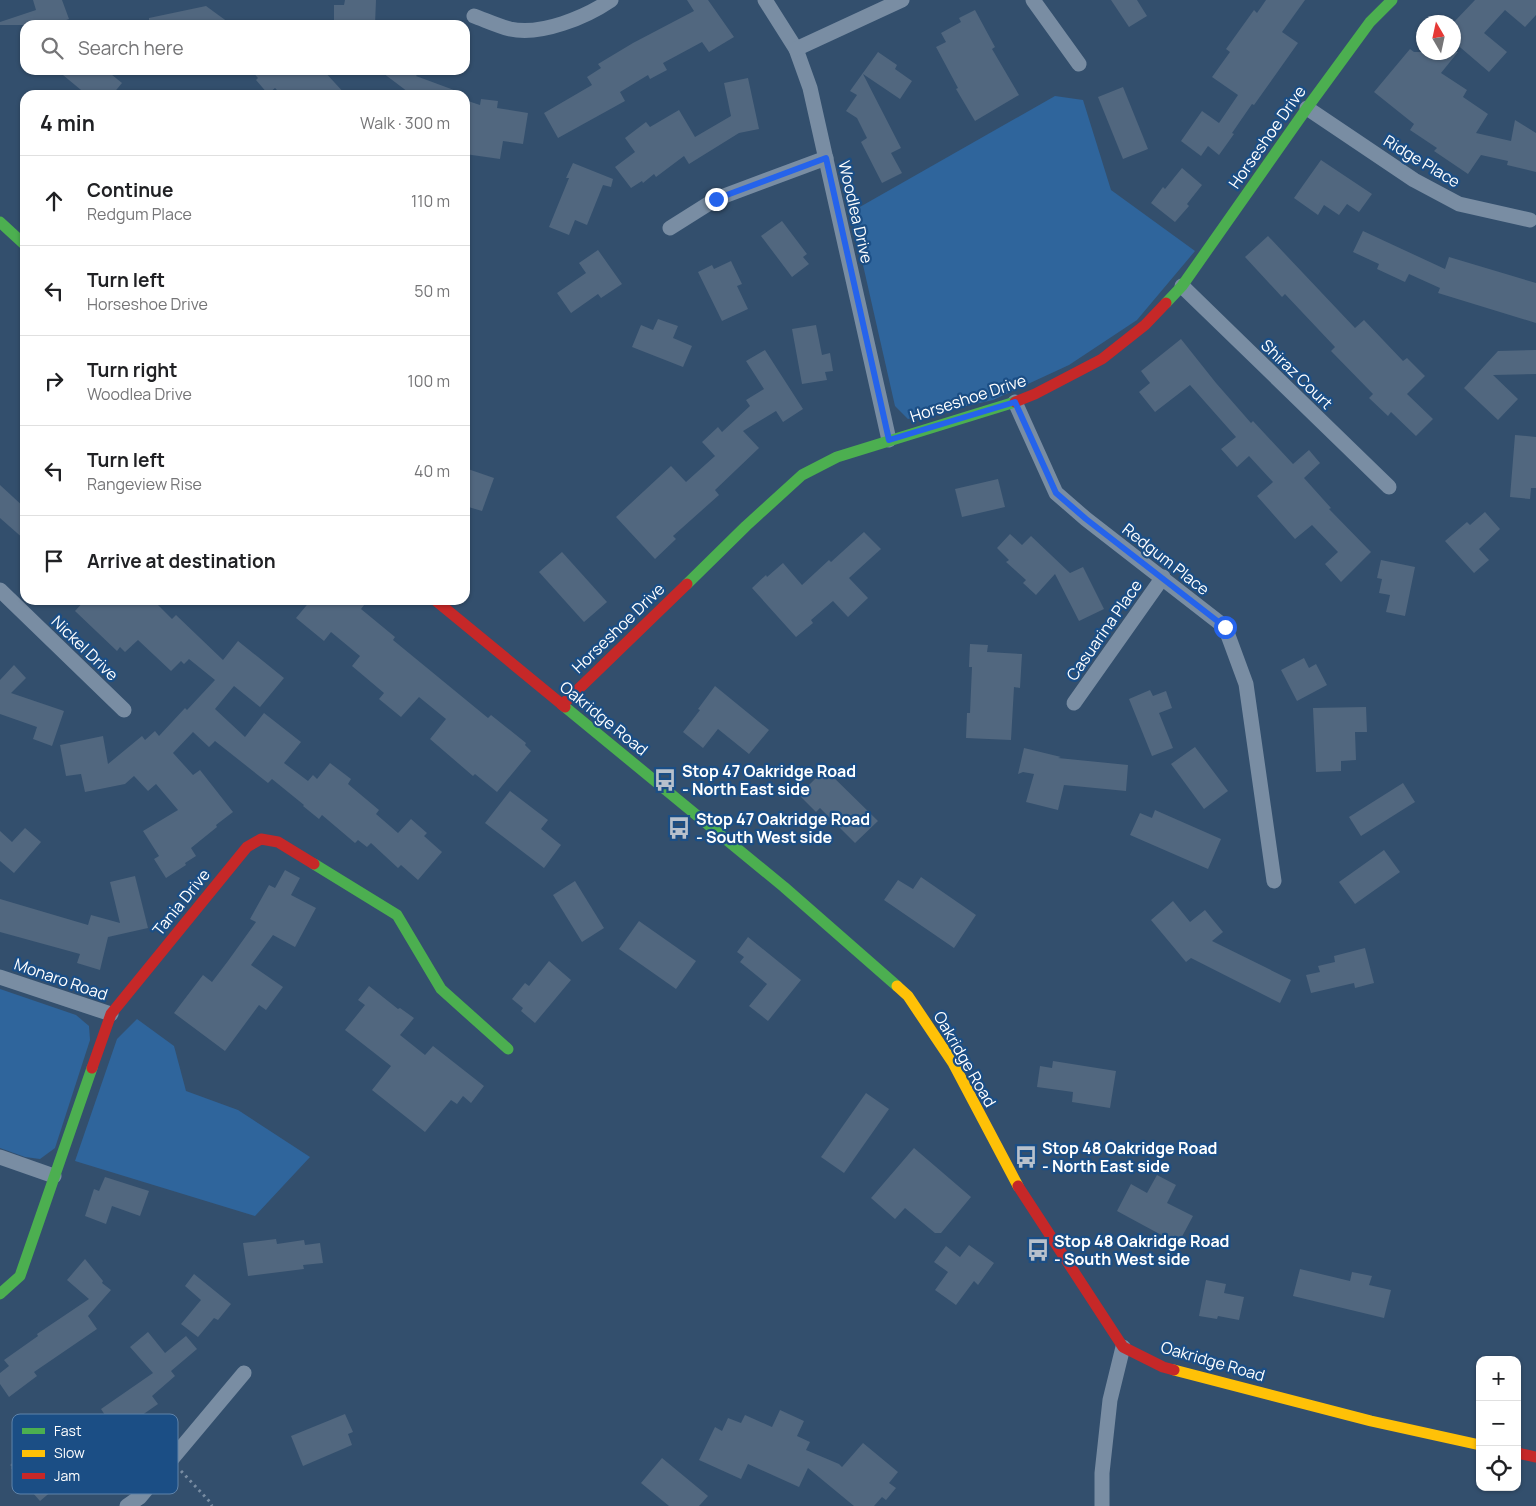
<!DOCTYPE html>
<meta charset="utf-8">
<style>
body{margin:0;font-family:Manrope,sans-serif;background:#f2f2f2;color:#202124}
.controls{position:absolute;right:15px;bottom:15px;display:grid;overflow:hidden;border-radius:10px;box-shadow:0 1px 4px #0004}
.controls button{width:45px;height:45px;display:grid;place-items:center;padding:0;border:0;border-bottom:1px solid #e0e0e0;background:#fff;color:#202124;font:25px sans-serif}
.compass{position:absolute;left:1416px;top:15px;width:45px;height:45px;border-radius:50%;background:#fff;box-shadow:0 1px 4px #0004;rotate:351deg}
.stop{position:absolute;width:15px;height:15px;margin:-11px;border:4px solid #2563eb;border-radius:50%;background:#fff}
.stop.end{background:#2563eb;border-color:#fff;box-shadow:0 1px 5px #0008}
.list{margin:0;padding:0;list-style:none}
h2{display:flex;justify-content:space-between;align-items:center;height:65px;margin:0;padding:0 20px;font-size:21px}
h2 small{font-size:16px;font-weight:400;color:#757577}
.list li{display:grid;grid-template-columns:32px 1fr auto;gap:15px;align-items:center;box-sizing:border-box;height:90px;padding:0 20px;border-top:1px solid #e0e0e0}
.list b{display:block;font-size:19px;white-space:nowrap}
.list p{margin:0;font-size:16px;white-space:nowrap;color:#757577}
.list em{font-size:16px;font-style:normal;color:#757577}
.icon{flex:none;width:28px;height:28px;fill:none;stroke:currentColor;stroke-width:2;stroke-linecap:round;stroke-linejoin:round}
.map{position:relative;flex:none;width:1536px;height:1506px;overflow:hidden}
.search{position:absolute;background:#fff;box-shadow:0 1px 4px #0004;left:20px;top:20px;width:450px;height:55px;display:flex;align-items:center;gap:12px;box-sizing:border-box;padding:0 18px;border-radius:15px;color:#757577;font-size:19px}
.panel{position:absolute;background:#fff;box-shadow:0 1px 4px #0004;left:20px;top:90px;width:450px;height:515px;border-radius:15px}
.map>svg:first-child{display:block}
.green{fill:#2f659c}
.building{fill:#51677f}
.lines{fill:none;stroke-linecap:round;stroke-linejoin:round}
.path{stroke:#798da3;stroke-width:3;stroke-dasharray:2.5 4;stroke-linecap:butt}
.street{stroke:#798da3;stroke-width:15}
.fast{stroke:#4caf50;stroke-width:11}
.slow{stroke:#ffc107;stroke-width:11}
.jam{stroke:#c62828;stroke-width:11}
.route{stroke:#2563eb;stroke-width:6}
.labels{text-anchor:middle;dominant-baseline:central;stroke-width:4.5;stroke-linejoin:round;paint-order:stroke}
.street-label{font-size:16px;fill:#fff;stroke:#1b4e85}
.poi-label{font-size:16px;font-weight:bold;fill:#fff;stroke:#1b4e85;text-anchor:start}
.key{fill:#1b4e85;stroke:#5f83aa;stroke-width:1}
.key-label{font-size:14px;fill:#fff}
</style>
<div class="map">
<svg width="1536" height="1506" viewBox="0 0 1536 1506">
<rect width="100%" height="100%" fill="#334f6d"/>
<g class="green">
<path d="M1055,96l28,4 28,90 84,61 -58,69 -68,45 -76,35 -85,19 -13,-13 -44,-194z"/>
<path d="M0,989l76,26 13,11 1,14 -35,108 -15,11 -15,-2 -25,-9z"/>
<path d="M137,1019l37,27 12,45 52,19 72,47 -55,59 -180,-55 42,-122z"/>
</g>
<g class="building">
<path d="M33,0h29l7,19 -16,6h-53v-3l36,-12z"/>
<path d="M345,0h31l-1,25h-41v-20h10z"/>
<path d="M687,0h21l26,37 -25,15 -7,-10 -39,21 4,7 -17,9 -2,-4 -28,17 5,9 -67,37 -14,-25 48,-28 -5,-8 14,-9 -3,-4 35,-21 61,-32z"/>
<path d="M1111,0h26l10,16 -18,11z"/>
<path d="M1266,0h39l-23,32 16,11 -44,62 -2,-1 -20,29 2,1 -15,21 -11,-9 -7,10 -20,-15 21,-30 17,12 19,-28 -26,-18 18,-25 -4,-3 28,-39 3,3z"/>
<path d="M1475,0h61v15l-11,12 -20,-17 -21,23 23,19 -18,20 -35,-30v-20z"/>
<path d="M206,6l26,19h-83v-7z"/>
<path d="M975,10l20,37 -3,2 27,46 -44,26 -19,-32 2,-1 -22,-41 10,-5 -5,-9 20,-11 -2,-4z"/>
<path d="M1410,49l4,3h44l-17,21 26,17 -4,7 25,17 -12,19 35,8 4,-21 21,13v39l-29,-7 1,-4 -27,-6 -13,19 -34,-23 3,-3 -27,-18 4,-6 -40,-32z"/>
<path d="M878,52l19,13 -2,4 17,12 -12,18 -37,-25 38,74 -10,5 11,20 -20,10 -21,-41 6,-4 -10,-20 -11,-7 11,-16 -7,-4z"/>
<path d="M57,70h49l16,13 -10,12h-25z"/>
<path d="M251,70h72l23,25h-64l-7,-7 -7,6 -12,-14 2,-2z"/>
<path d="M379,70h42l-5,6 46,17v2h-50z"/>
<path d="M748,78l11,51 -20,4 -50,31 -5,-8 -28,21 -2,-3 -11,9 -1,-2 -11,7 -16,-21 20,-15 -10,-14 21,-16 4,5 29,-17 16,27 36,-21 -7,-33z"/>
<path d="M1123,87l25,62 -25,10 -25,-62z"/>
<path d="M481,99l17,2 -1,7 31,5 -5,31 -20,-3 -3,18 -35,-5v-54l15,5z"/>
<path d="M1321,160l51,34 -13,18 -12,-8 -8,11 -15,-10 -6,10 -24,-17z"/>
<path d="M573,163l40,16 -2,8 -8,-2 -16,40 -12,-5 -6,15 -20,-8 20,-49h-3z"/>
<path d="M1182,168l20,17 -15,19 2,2 -14,16 -24,-19 12,-16 2,2z"/>
<path d="M782,221l25,33 -4,3 6,7 -17,13 -31,-41z"/>
<path d="M1363,231l82,38 4,-12 87,26v40l-98,-30 2,-5 -31,-14 -4,8 -28,-13 2,-5 -26,-12z"/>
<path d="M1268,236l87,92 9,-8 39,41 4,-3 18,18 -18,18 26,25 -17,17 -25,-24 -3,4 -19,-18 4,-4 -42,-43 4,-4 -50,-53 -3,3 -37,-40z"/>
<path d="M598,250l24,34 -21,14 -3,-4 -27,19 -14,-20 29,-20 -7,-10z"/>
<path d="M731,261l11,23 -5,2 11,23 -26,12 -24,-49 14,-7 2,4z"/>
<path d="M658,319l20,7 -5,12 19,8 -9,21 -51,-20 9,-22 12,5z"/>
<path d="M816,325l6,30 8,-2 3,18 -8,1 2,8 -25,4 -10,-55z"/>
<path d="M1181,339l35,44 35,40 2,-2 40,43 16,-14 11,13 -16,15 27,30 -2,1 42,43 -30,30 -16,-18 13,-12 -26,-27 -17,14 -38,-43 16,-14 -24,-26 -12,11 -16,-18 15,-12 -46,-52 -35,27 -16,-20 11,-9 -9,-12z"/>
<path d="M765,350l38,59 -20,13 -7,-11 -33,20 16,17 -44,42 4,5 -46,41 3,3 -21,20 -39,-42 55,-51 15,16 29,-26 -13,-14 16,-15 4,5 28,-26 -4,-6 18,-11 -18,-28z"/>
<path d="M1536,350v24l-43,1 25,24 -20,21 -34,-32 34,-37z"/>
<path d="M1515,435l21,2v51h-5l-1,11 -20,-2z"/>
<path d="M465,468l29,10 -12,33 -17,-5z"/>
<path d="M998,479l7,28 -43,10 -7,-28z"/>
<path d="M0,485l25,23v32l-25,-22z"/>
<path d="M1485,512l15,17 -21,20 10,11 -15,13 -29,-32 22,-19 3,3z"/>
<path d="M864,532l17,17 -32,29 19,20 -20,19 -15,-16 -22,19 2,3 -17,14 -44,-49 14,-13 1,2 16,-14 19,22 27,-25 2,2z"/>
<path d="M1010,534l12,11 9,-9 39,37 13,-6 21,42 -25,12 -24,-47 -19,21 -13,-12 3,-3 -20,-18 3,-2 -12,-12z"/>
<path d="M562,552l45,50 -23,20 -45,-50z"/>
<path d="M1381,560l34,7 -10,49 -19,-4 4,-17 -11,-2 3,-14 -5,-1z"/>
<path d="M85,600h68l19,19 4,-4 47,45 15,-19 46,37 -24,29 -26,-21 -19,23 30,28 19,-24 37,29 -17,21 24,18 5,-6 4,4 13,-16 21,16 -3,5 31,26 -3,4 22,19 13,-14 16,14 -3,3 18,16 -24,28 -17,-15 -3,3 -27,-25 -4,4 -9,-7 -3,3 -33,-28 -3,4 -16,-13 1,-1 -32,-26 -4,4 -53,-42 -6,6 -16,-15 -20,21 20,22 7,-5 33,42 -17,13 1,2 -26,21 5,8 -11,7 1,2 -20,13 -12,-19 5,-3 -16,-25 35,-21 -22,-26 -8,7 -14,-15 -9,8 -40,8 -4,-18 -15,2 -6,-31 43,-9 5,28 34,-28 3,4 10,-9 4,5 26,-28 2,2 28,-30 -26,-21 -5,5 -3,-3 -10,10 -33,-31 -13,12 -5,-5 -3,4 -42,-40z"/>
<path d="M311,600h57l-7,9 34,28 -2,3 95,78 3,-3 35,28 -1,2 6,6 -34,41 -22,-18 -2,2 -43,-37 16,-20 -27,-22 -18,20 -22,-18 5,-6 -32,-27 8,-10 -29,-24 -7,9 -28,-23z"/>
<path d="M970,644l18,1 -1,7 35,2 -2,34 -6,-1 -3,53 -45,-2 1,-25h3l2,-46h-3z"/>
<path d="M1304,658l5,10 7,-4 11,21 -30,16 -16,-31z"/>
<path d="M14,665l12,13 -15,15 53,18 -12,35 -19,-7 4,-12 -37,-13v-34z"/>
<path d="M715,686l54,44 -20,24 -31,-25 -15,19 -20,-16 17,-22 -2,-1z"/>
<path d="M1150,690l3,6 13,-5 6,17 -13,5 14,35 -21,8 -23,-57z"/>
<path d="M1366,707l1,25h-12l1,28 -15,1v10l-25,1 -3,-64z"/>
<path d="M1195,747l33,44 -24,18 -33,-45z"/>
<path d="M1024,748l37,9 -3,1 70,7 -2,26 -62,-6 -6,25 -32,-8 8,-28 -11,-2 -5,2z"/>
<path d="M825,769l53,52 -23,22 -35,-35 -4,4 -17,-17z"/>
<path d="M1403,783l12,19 -54,34 -12,-19z"/>
<path d="M510,791l38,29 -7,9 20,16 -17,23 -59,-45z"/>
<path d="M1155,810l66,29 -13,30 -78,-34 10,-22 12,5z"/>
<path d="M25,828l16,14 -27,31 -14,-12v-30l12,11z"/>
<path d="M1384,850l16,22 -45,32 -16,-22z"/>
<path d="M285,870l15,8 -9,17 25,13 -21,39 -22,-12 -22,30 32,22 -17,23 -7,-5 -34,46 -51,-38 29,-38 9,7 16,-21 28,-39 -6,-3 19,-34 6,3z"/>
<path d="M135,876l13,52 -40,9 -8,33 -23,-7 3,-9 -80,-22v-33l88,26 3,-10 29,8 -10,-41z"/>
<path d="M921,877l55,38 -22,33 -70,-48 14,-20 15,9z"/>
<path d="M575,881l29,47 -22,14 -29,-47z"/>
<path d="M1173,901l17,21 15,-12 18,22 -11,9 79,39 -11,23 -89,-45 -5,4 -35,-42z"/>
<path d="M639,921l57,40 -20,28 -57,-40z"/>
<path d="M748,937l53,43 -33,41 -19,-15 18,-22 -27,-22 4,-5 -7,-5z"/>
<path d="M1365,948l9,35 -19,5 -1,-5 -43,10 -5,-18 14,-3 -2,-6 17,-4 -1,-6z"/>
<path d="M549,961l22,19 -36,43 -14,-12 2,-3 -11,-9 13,-16 4,3z"/>
<path d="M369,986l29,23 2,-1 14,10 -14,17 25,20 8,-9 51,40 -13,17 -8,-7 -6,8 -6,-4 -26,32 -53,-42 19,-24 -46,-36 20,-25 -7,-5z"/>
<path d="M1053,1061l63,10 -6,37 -38,-6 1,-10 -36,-5 3,-21 12,2z"/>
<path d="M866,1093l23,16 -45,64 -23,-16z"/>
<path d="M914,1148l57,49 -30,36h-6l-30,-25 -10,11 -24,-21z"/>
<path d="M1157,1175l19,10 -9,18 26,13 -15,28 -61,-33 14,-27 16,9z"/>
<path d="M105,1177l44,14 -9,25 -28,-10 -6,18 -21,-8 9,-27 5,2z"/>
<path d="M276,1239l1,5 27,-4 1,5 15,-2 3,20 -20,2 1,4 -56,7 -5,-33z"/>
<path d="M969,1245l25,18 -16,22 -4,-4 -18,24 -21,-15 13,-18 -14,-10 12,-16 14,11z"/>
<path d="M85,1259l18,22 -1,2 9,7 -23,26 9,13 -63,43 3,4 -28,21 -9,-13v-11l9,-7 -5,-6 34,-24 -1,-2 52,-35 -22,-19z"/>
<path d="M1300,1269l50,12 2,-9 20,4 -3,9 22,5 -7,28 -91,-22z"/>
<path d="M194,1274l37,30 -13,16 -4,-2 -16,19 -17,-13 20,-24 -16,-14z"/>
<path d="M1206,1280l20,4 -2,9 20,4 -5,23 -21,-4 -1,3 -18,-3z"/>
<path d="M148,1332l17,21 21,-17 11,13 -26,22 4,5 -23,20 6,8 -46,32 6,8 -59,41 -19,16 -29,-33 1,-1 -2,-2 20,-18 13,16 64,-45 -6,-9 52,-36 -23,-26z"/>
<path d="M780,1410l24,11 -7,15 13,6 -4,8 33,14 3,3 21,-24 35,29 -9,11 7,5 -10,12 -4,-3 -8,9h-20l-46,-38 -9,19 -51,-23 -7,15 -42,-19 16,-33 7,4 6,-13 13,5 4,-8 27,12z"/>
<path d="M345,1414l8,18 -5,2 4,11 -49,21 -12,-30z"/>
<path d="M662,1458l46,38 -9,10h-30l-28,-23z"/>
</g>
<g class="lines">
<path class="path" d="M181,1471l29,31 2,4"/>
<g class="street">
<path d="M765,0l31,49 14,39 79,352"/>
<path d="M1033,0l46,64"/>
<path d="M474,16c11,4 24,10 36,13 31,7 76,-12 101,-29"/>
<path d="M796,49l106,-49"/>
<path d="M1307,108l107,72 45,24 71,16"/>
<path d="M670,228l46,-29 110,-41"/>
<path d="M1182,286l207,201"/>
<path d="M1015,402l41,91 30,26 139,108 21,57 28,197"/>
<path d="M0,590l124,120"/>
<path d="M1074,703l89,-126"/>
<path d="M0,977l111,37"/>
<path d="M0,1157l54,19"/>
<path d="M127,1506l13,-9 104,-124"/>
<path d="M1102,1506v-33l8,-73 13,-53"/>
</g>
<g class="fast">
<path d="M0,222l25,23"/>
<path d="M1166,303l16,-17 125,-178 63,-86 22,-22"/>
<path d="M687,584l59,-58 56,-51 35,-18 178,-55"/>
<path d="M565,707l219,180 113,99"/>
<path d="M314,864l83,51 44,74 67,60"/>
<path d="M0,1294l20,-18 72,-208"/>
</g>
<g class="slow">
<path d="M897,986l11,10 45,67 65,123"/>
<path d="M1174,1370l197,51 109,24"/>
</g>
<g class="jam">
<path d="M1015,402l20,-8 67,-35 43,-34 21,-22"/>
<path d="M435,600l130,107"/>
<path d="M562,705l125,-121"/>
<path d="M92,1068l19,-54 136,-167 14,-8 17,3 36,22"/>
<path d="M1018,1186l105,161 40,20 11,3"/>
<path d="M1517,1453l19,4"/>
</g>
</g>
<g class="lines">
<path class="route" d="M716,199l110,-41 63,282 126,-38 41,91 30,26 139,108"/>
</g>
<defs>
<symbol id="bus-bare" viewBox="-9 -9 18 18"><path d="M-5-6H5V4H4V6H2V4H-2V6H-4V4H-5ZM-3.5-4V0h7V-4ZM-3.5 1.2v1.5H-2V1.2ZM2 1.2v1.5H3.5V1.2Z" fill="#b8c1cc" stroke="#1b4e85" stroke-width="2.5" paint-order="stroke"/></symbol>
</defs>
<g fill-rule="evenodd">
<use href="#bus-bare" x="649" y="764" width="32" height="32"/>
<use href="#bus-bare" x="663" y="812" width="32" height="32"/>
<use href="#bus-bare" x="1010" y="1141" width="32" height="32"/>
<use href="#bus-bare" x="1022" y="1234" width="32" height="32"/>
</g>
<g class="labels">
<g class="street-label">
<text transform="translate(1267 137) rotate(-55)">Horseshoe Drive</text>
<text transform="translate(1422 161) rotate(31)">Ridge Place</text>
<text transform="translate(856 212) rotate(77)">Woodlea Drive</text>
<text transform="translate(1297 374) rotate(44)">Shiraz Court</text>
<text transform="translate(968 398) rotate(-18)">Horseshoe Drive</text>
<text transform="translate(1166 559) rotate(38)">Redgum Place</text>
<text transform="translate(618 628) rotate(-44)">Horseshoe Drive</text>
<text transform="translate(1104 630) rotate(-55)">Casuarina Place</text>
<text transform="translate(85 648) rotate(44)">Nickel Drive</text>
<text transform="translate(604 718) rotate(39)">Oakridge Road</text>
<text transform="translate(181 902) rotate(-51)">Tania Drive</text>
<text transform="translate(61 979) rotate(19)">Monaro Road</text>
<text transform="translate(965 1059) rotate(60)">Oakridge Road</text>
<text transform="translate(1213 1361) rotate(16)">Oakridge Road</text>
</g>
<g class="poi-label">
<text x="682" y="771">Stop 47 Oakridge Road<tspan x="682" dy="18">- North East side</tspan></text>
<text x="696" y="819">Stop 47 Oakridge Road<tspan x="696" dy="18">- South West side</tspan></text>
<text x="1042" y="1148">Stop 48 Oakridge Road<tspan x="1042" dy="18">- North East side</tspan></text>
<text x="1054" y="1241">Stop 48 Oakridge Road<tspan x="1054" dy="18">- South West side</tspan></text>
</g>
</g>
<rect x="12" y="1414" width="166" height="80" rx="8" class="key"/>
<rect x="22" y="1428" width="23" height="6" fill="#4caf50"/>
<rect x="22" y="1450" width="23" height="7" fill="#ffc107"/>
<rect x="22" y="1473" width="23" height="6" fill="#c62828"/>
<g class="key-label">
<text x="54" y="1436">Fast</text>
<text x="54" y="1458">Slow</text>
<text x="54" y="1481">Jam</text>
</g>
</svg>
<div class="controls">
<button>+</button>
<button>−</button>
<button><svg class="icon" aria-label="locate" viewBox="0 0 24 24"><circle cx="12" cy="12" r="6"/><path d="M12 2v4M12 18v4M2 12h4M18 12h4"/></svg></button>
</div>
<svg class="compass" viewBox="-18 -18 36 36"><path d="M0-13l5 13h-10z" fill="#e53935"/><path d="M0 13l5-13h-10z" fill="#757577"/></svg>
<div class="stop" style="left:1225px;top:627px"></div>
<div class="stop end" style="left:716px;top:199px"></div>
<div class="search"><svg class="icon" aria-label="search" viewBox="0 0 24 24"><circle cx="10" cy="10" r="6"/><path d="M15 15l6 6"/></svg>Search here</div>
<section class="panel">
<h2>4 min<small>Walk · 300 m</small></h2>
<ul class="list">
<li><svg class="icon" aria-label="ahead" viewBox="0 0 24 24"><path d="M12 20V5M6 11l6-6 6 6"/></svg><div><b>Continue</b><p>Redgum Place</p></div><em>110 m</em></li>
<li><svg class="icon" aria-label="left" viewBox="0 0 24 24"><path d="M17 20v-9H6M10 6l-5 5 5 5"/></svg><div><b>Turn left</b><p>Horseshoe Drive</p></div><em>50 m</em></li>
<li><svg class="icon" aria-label="right" viewBox="0 0 24 24"><path d="M7 20v-9h11M14 6l5 5-5 5"/></svg><div><b>Turn right</b><p>Woodlea Drive</p></div><em>100 m</em></li>
<li><svg class="icon" aria-label="left" viewBox="0 0 24 24"><path d="M17 20v-9H6M10 6l-5 5 5 5"/></svg><div><b>Turn left</b><p>Rangeview Rise</p></div><em>40 m</em></li>
<li><svg class="icon" aria-label="arrive" viewBox="0 0 24 24"><path d="M6 21V4h12l-3 4 3 4H6"/></svg><div><b>Arrive at destination</b></div></li>
</ul>
</section>
</div>
